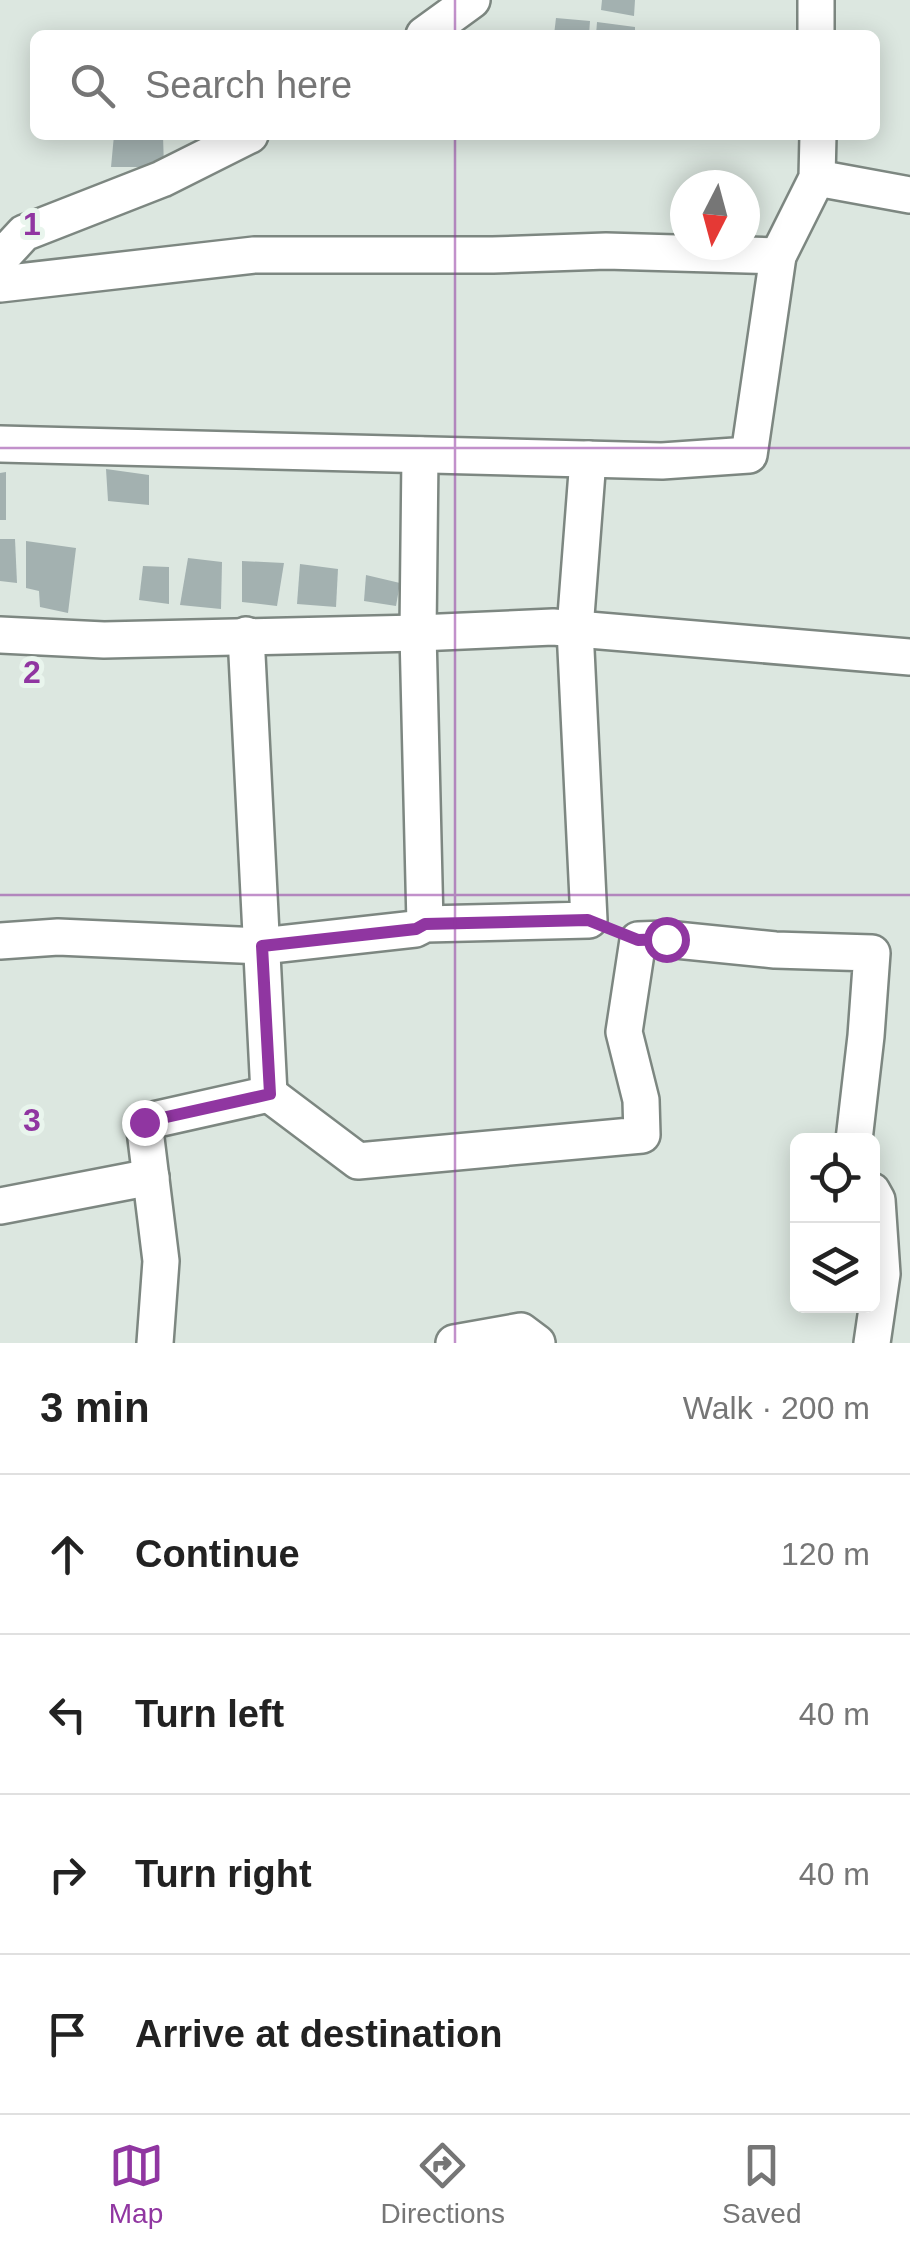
<!DOCTYPE html>
<meta charset="utf-8">
<style>
body{margin:0;font-family:Arial,sans-serif;background:#f6f6f6;color:#222}
.controls{position:absolute;right:30px;bottom:30px;display:grid;overflow:hidden;border-radius:15px;box-shadow:0 5px 25px #0003}
.controls button{width:90px;height:90px;display:grid;place-items:center;padding:0;border:0;border-bottom:2px solid #e0e0e0;background:#fff;color:#222;font:50px sans-serif}
.compass{position:absolute;left:670px;top:170px;width:90px;height:90px;border-radius:50%;background:#fff;box-shadow:0 5px 25px #0003;rotate:186deg}
.stop{position:absolute;width:30px;height:30px;margin:-22px;border:8px solid #9036a1;border-radius:50%;background:#fff}
.stop.end{background:#9036a1;border-color:#fff;box-shadow:0 2px 10px #0008}
.list{margin:0;padding:0;list-style:none}
h2{display:flex;justify-content:space-between;align-items:center;height:130px;margin:0;padding:0 40px;font-size:42px}
h2 small{font-size:32px;font-weight:400;color:#767676}
.list li{display:grid;grid-template-columns:65px 1fr auto;gap:30px;align-items:center;box-sizing:border-box;height:160px;padding:0 40px;border-top:2px solid #e0e0e0}
.list b{display:block;font-size:38px;white-space:nowrap}
.list em{font-size:32px;font-style:normal;color:#767676}
.icon{flex:none;width:55px;height:55px;fill:none;stroke:currentColor;stroke-width:2;stroke-linecap:round;stroke-linejoin:round}
.map{position:relative;flex:none;width:910px;height:1343px;overflow:hidden}
.search{position:absolute;background:#fff;box-shadow:0 5px 25px #0003;left:30px;right:30px;top:30px;height:110px;display:flex;align-items:center;gap:25px;box-sizing:border-box;padding:0 35px;border-radius:15px;color:#767676;font-size:38px}
.sheet{height:770px;background:#fff}
nav{display:flex;justify-content:space-around;align-items:center;box-sizing:border-box;height:140px;border-top:2px solid #e0e0e0;background:#fff;font-size:28px;color:#767676}
nav a{display:grid;justify-items:center;gap:5px}
nav .on{color:#9036a1}
.map>svg:first-child{display:block}
.building{fill:#a3b1b0}
.lines{fill:none;stroke-linecap:round;stroke-linejoin:round}
.minor-casing{stroke:#7d8781;stroke-width:40}
.minor{stroke:#fff;stroke-width:35}
.route{stroke:#9036a1;stroke-width:12}
.grid{fill:none;stroke:#9036a1;stroke-width:2.5;stroke-opacity:0.55}
.grid-label{font-size:32px;text-anchor:middle;font-weight:bold;fill:#9036a1;stroke:#e9f5ed;stroke-width:10;stroke-linejoin:round;paint-order:stroke}
</style>
<div class="map">
<svg width="910" height="1343" viewBox="0 0 910 1343">
<rect width="100%" height="100%" fill="#dce7e0"/>
<g class="building">
<path d="M602,0h33l-1,16 -33,-6z"/>
<path d="M556,18l34,3 -1,14h-35z"/>
<path d="M597,22l38,5v8h-39z"/>
<path d="M114,135l49,1 1,31h-53z"/>
<path d="M106,469l43,6v30l-41,-4z"/>
<path d="M6,472v48h-6v-47z"/>
<path d="M0,539h15l2,44 -17,-2z"/>
<path d="M26,541l50,7 -8,65 -28,-6 -1,-16 -13,-3z"/>
<path d="M188,558l34,4 -1,47 -41,-4z"/>
<path d="M242,561l42,2 -7,43 -35,-4z"/>
<path d="M300,564l38,5 -2,38 -39,-3z"/>
<path d="M143,566l26,1v37l-30,-4z"/>
<path d="M366,575l34,8 -4,23 -32,-5z"/>
</g>
<g class="lines">
<defs>
<g id="minor">
<path d="M424,35l48,-35"/>
<path d="M816,35v-35"/>
<path d="M817,178l93,17"/>
<path d="M0,259l24,-26 138,-54 88,-44"/>
<path d="M0,284l254,-29h239l113,-4 172,5"/>
<path d="M0,444l662,17 87,-6 29,-199 39,-78 1,-43"/>
<path d="M420,455l-2,178 7,291"/>
<path d="M0,635l104,5 314,-7 135,-6 357,30"/>
<path d="M0,941l58,-4 204,9 153,-17 10,-5 164,-4 -14,-291 13,-170"/>
<path d="M269,1094l89,67 284,-26 -1,-35 -17,-68 14,-92 28,-1 109,11 97,3 -6,83 -12,104"/>
<path d="M0,1206l151,-29"/>
<path d="M155,1343l6,-82 -17,-139 125,-28 -23,-459"/>
<path d="M454,1343l67,-12 16,12"/>
<path d="M872,1343l10,-69 -5,-74 -5,-9"/>
</g>
</defs>
<use href="#minor" class="minor-casing"/>
<use href="#minor" class="minor"/>
</g>
<g class="lines">
<path class="route" d="M144,1122l126,-28 -8,-148 154,-17 9,-5 163,-4 50,20 28,-1"/>
</g>
<path class="grid" d="M455,0v35M455,135v1208M0,448h910M0,895h910"/>
<g class="grid-label">
<text x="32" y="235">1</text>
<text x="32" y="683">2</text>
<text x="32" y="1131">3</text>
</g>
</svg>
<div class="controls">
<button><svg class="icon" aria-label="locate" viewBox="0 0 24 24"><circle cx="12" cy="12" r="6"/><path d="M12 2v4M12 18v4M2 12h4M18 12h4"/></svg></button>
<button><svg class="icon" aria-label="layers" viewBox="0 0 24 24"><path d="M12 4l9 5-9 5-9-5zM3 14l9 5 9-5"/></svg></button>
</div>
<svg class="compass" viewBox="-18 -18 36 36"><path d="M0-13l5 13h-10z" fill="#e53935"/><path d="M0 13l5-13h-10z" fill="#767676"/></svg>
<div class="stop" style="left:666px;top:939px"></div>
<div class="stop end" style="left:144px;top:1122px"></div>
<div class="search"><svg class="icon" aria-label="search" viewBox="0 0 24 24"><circle cx="10" cy="10" r="6"/><path d="M15 15l6 6"/></svg>Search here</div>
</div>
<section class="sheet">
<h2>3 min<small>Walk · 200 m</small></h2>
<ul class="list">
<li><svg class="icon" aria-label="ahead" viewBox="0 0 24 24"><path d="M12 20V5M6 11l6-6 6 6"/></svg><div><b>Continue</b></div><em>120 m</em></li>
<li><svg class="icon" aria-label="left" viewBox="0 0 24 24"><path d="M17 20v-9H6M10 6l-5 5 5 5"/></svg><div><b>Turn left</b></div><em>40 m</em></li>
<li><svg class="icon" aria-label="right" viewBox="0 0 24 24"><path d="M7 20v-9h11M14 6l5 5-5 5"/></svg><div><b>Turn right</b></div><em>40 m</em></li>
<li><svg class="icon" aria-label="arrive" viewBox="0 0 24 24"><path d="M6 21V4h12l-3 4 3 4H6"/></svg><div><b>Arrive at destination</b></div></li>
</ul>
</section>
<nav>
<a class="on"><svg class="icon" aria-label="map" viewBox="0 0 24 24"><path d="M3 6l6-2 6 2 6-2v14l-6 2-6-2-6 2zM9 4v14M15 6v14"/></svg>Map</a>
<a><svg class="icon" aria-label="directions" viewBox="0 0 24 24"><path d="M12 3l9 9-9 9-9-9zM9 14v-3h6M13 9l2 2-2 2"/></svg>Directions</a>
<a><svg class="icon" aria-label="saved" viewBox="0 0 24 24"><path d="M7 4h10v16l-5-4-5 4z"/></svg>Saved</a>
</nav>
